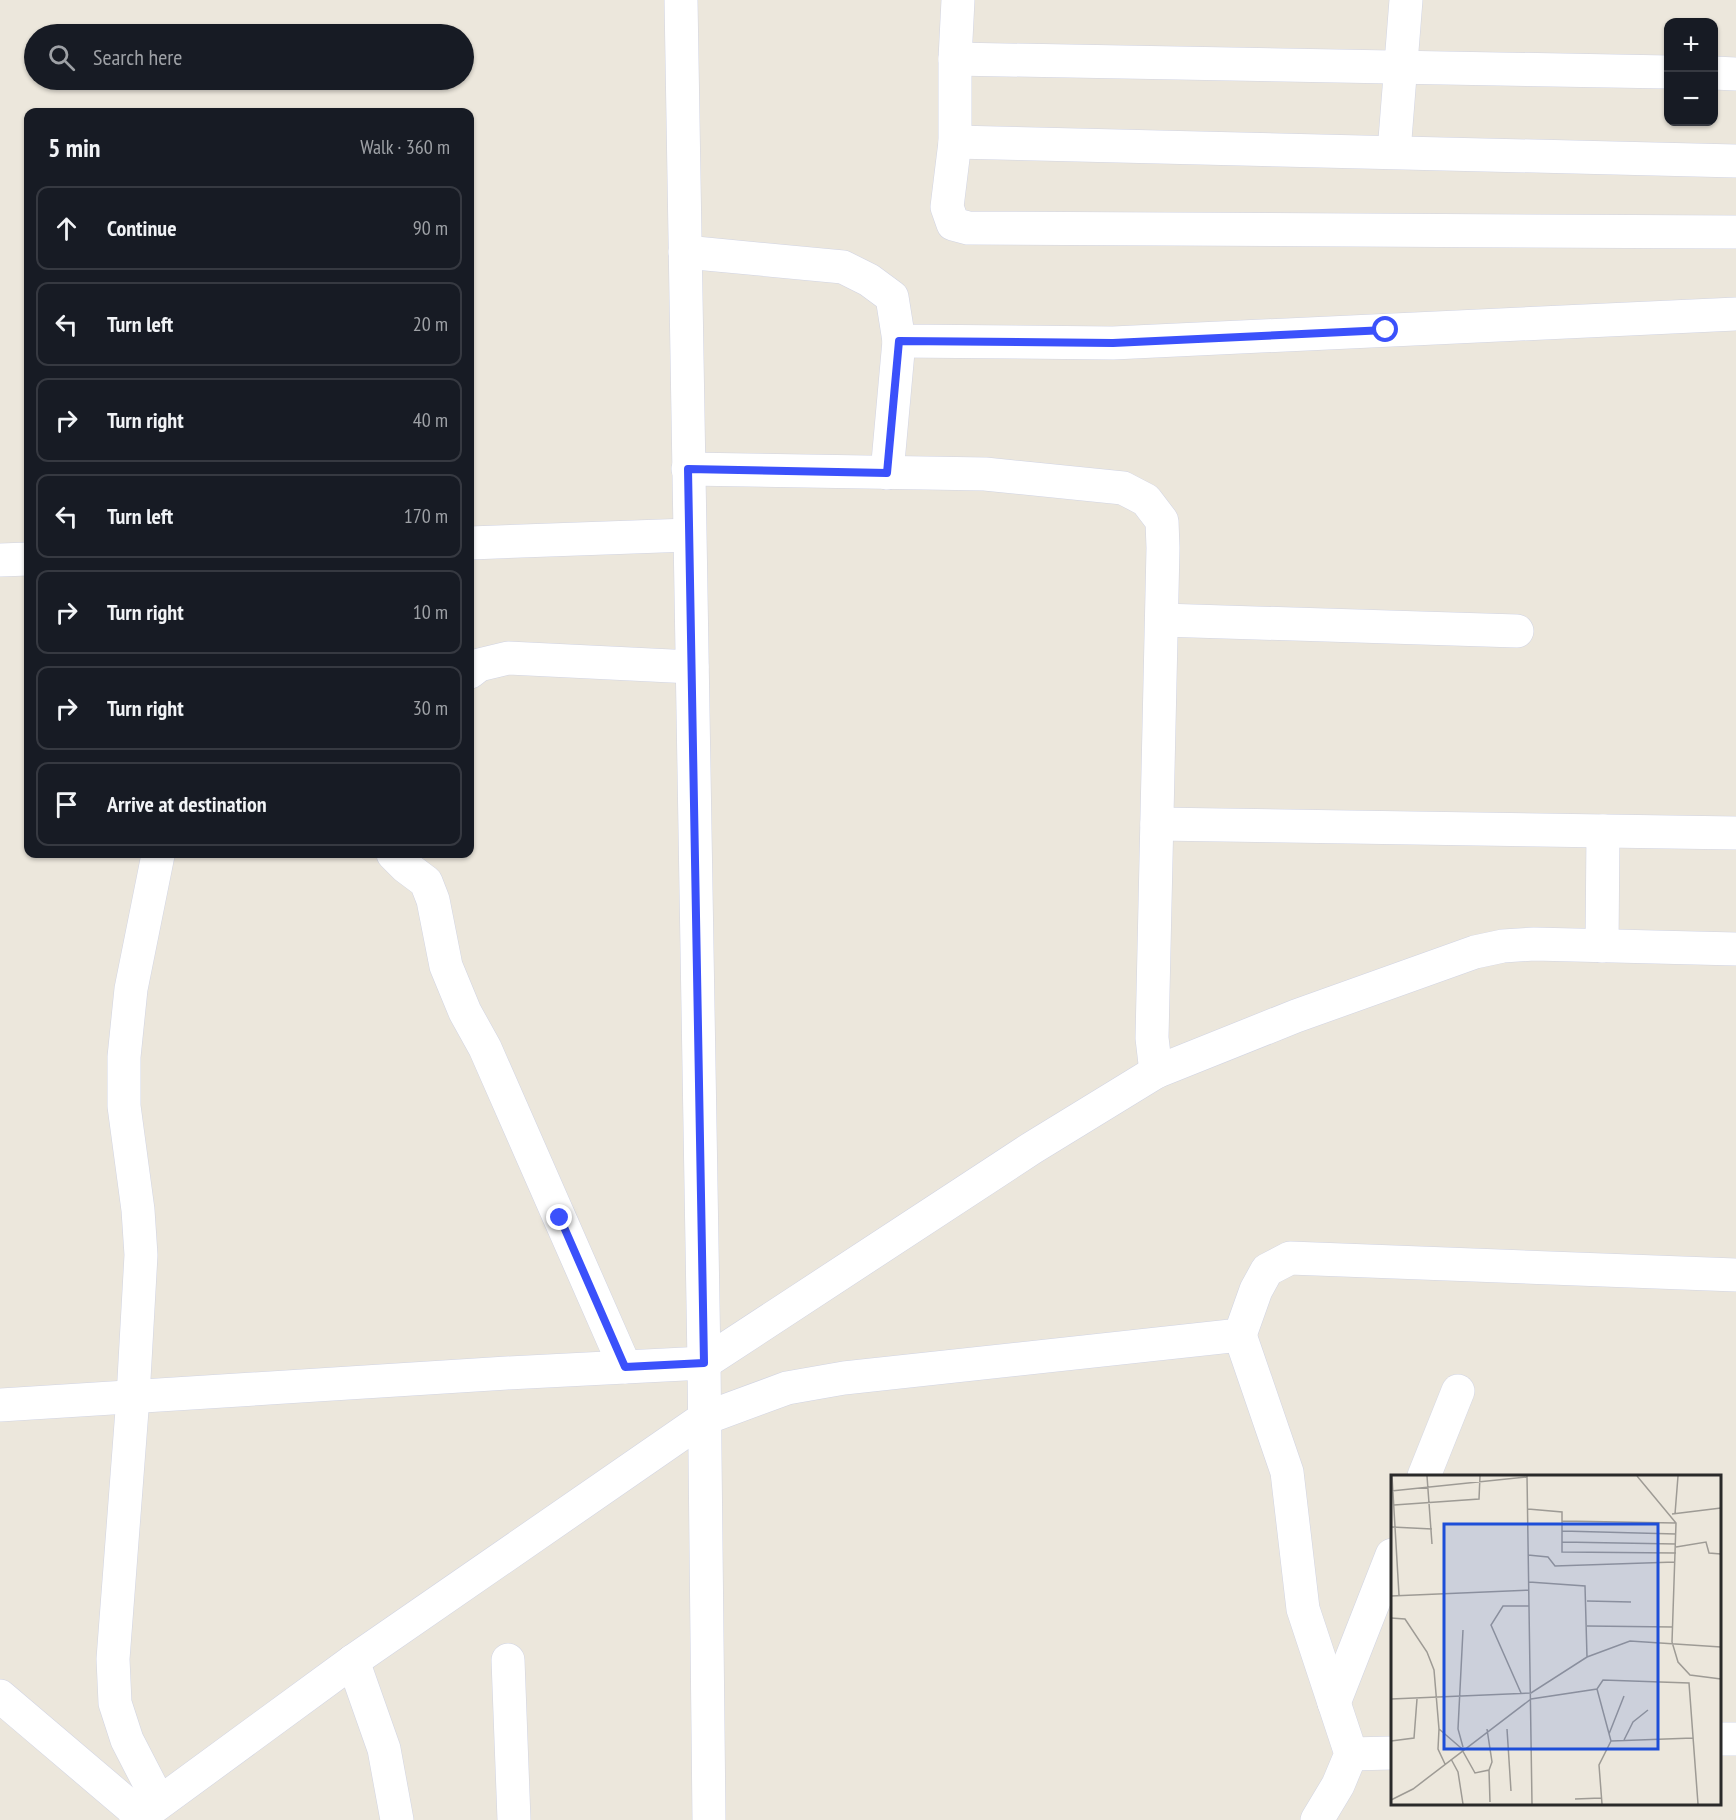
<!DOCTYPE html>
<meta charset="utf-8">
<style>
body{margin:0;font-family:"PT Sans Narrow",sans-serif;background:#20242c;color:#f1f3f6}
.controls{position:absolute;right:18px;top:18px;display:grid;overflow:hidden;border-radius:12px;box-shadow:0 2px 4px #0004}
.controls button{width:54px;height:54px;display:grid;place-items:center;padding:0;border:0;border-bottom:2px solid #363941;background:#171b24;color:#f1f3f6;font:30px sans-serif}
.stop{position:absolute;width:18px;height:18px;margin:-14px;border:4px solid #3b51fb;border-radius:50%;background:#fff}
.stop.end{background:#3b51fb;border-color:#fff;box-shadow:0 2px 6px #0008}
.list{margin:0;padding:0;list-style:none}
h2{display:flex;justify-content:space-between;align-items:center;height:78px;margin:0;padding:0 24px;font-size:26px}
h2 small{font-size:20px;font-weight:400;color:#9ea1a6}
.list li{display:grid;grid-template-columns:39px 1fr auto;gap:18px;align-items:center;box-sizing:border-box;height:84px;margin:0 12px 12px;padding:0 12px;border:2px solid #363941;border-radius:12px}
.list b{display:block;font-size:22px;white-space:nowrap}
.list em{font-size:20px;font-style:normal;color:#9ea1a6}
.icon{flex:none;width:33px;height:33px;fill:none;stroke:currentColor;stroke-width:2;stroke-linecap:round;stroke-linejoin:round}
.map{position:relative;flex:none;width:1736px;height:1820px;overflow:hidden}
.search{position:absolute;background:#171b24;box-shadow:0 2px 4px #0004;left:24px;top:24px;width:450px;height:66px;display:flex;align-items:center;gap:15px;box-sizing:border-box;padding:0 21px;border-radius:33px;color:#9ea1a6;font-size:22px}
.panel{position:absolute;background:#171b24;box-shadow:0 2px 4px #0004;left:24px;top:108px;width:450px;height:750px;border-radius:12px}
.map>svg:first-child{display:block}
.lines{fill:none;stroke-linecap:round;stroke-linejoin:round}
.minor-casing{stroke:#d1d4e3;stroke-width:34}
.minor{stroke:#fff;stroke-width:33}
.route{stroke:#3b51fb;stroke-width:8}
.inset-road{fill:none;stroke:#9e9b95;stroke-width:1.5}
.view{fill:#1d4ed8;fill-opacity:0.15;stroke:#1d4ed8;stroke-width:3}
.inset-edge{fill:none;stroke:#2a2a2a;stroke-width:3}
</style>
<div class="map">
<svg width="1736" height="1820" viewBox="0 0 1736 1820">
<rect width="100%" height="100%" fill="#ece7dc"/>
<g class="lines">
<defs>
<g id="minor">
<path d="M681,0l23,1363 5,457"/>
<path d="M958,0l-3,59v83l-8,65 6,17 15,4 768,4"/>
<path d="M955,59l713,13"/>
<path d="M1714,73l22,1"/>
<path d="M955,142l781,19"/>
<path d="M1394,152l12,-152"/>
<path d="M685,252l158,15 26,13 23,17 7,44 214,2 623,-29"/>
<path d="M688,469l297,5 138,14 23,12 16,21 1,27 -11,490 4,34"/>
<path d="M887,473l12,-132"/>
<path d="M470,543l219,-8"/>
<path d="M0,560l28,-1"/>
<path d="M1162,620l355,11"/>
<path d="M470,672l9,-7 29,-7 184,9"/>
<path d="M1157,824l579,9"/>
<path d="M393,854l13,13 20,15 7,18 13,66 19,46 20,36 140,319"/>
<path d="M158,855l-27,134 -7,68v49l14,104 3,45 -8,142 -20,262 2,44 12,37 32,62"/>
<path d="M1602,946l1,-115"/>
<path d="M1240,1335l47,137 16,137 48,145 -13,31 -21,35"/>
<path d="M0,1405l507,-32 197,-10 328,-215 124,-76 140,-56 179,-64 28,-6 31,-2 202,5"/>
<path d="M1424,1476l34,-85"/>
<path d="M508,1660l6,160"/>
<path d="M353,1661l31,88 13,71"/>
<path d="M0,1696l140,119 3,5"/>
<path d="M1334,1703l58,-148"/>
<path d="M1720,1739h16"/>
<path d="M1351,1754l41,-1"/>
<path d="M136,1820l217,-159 350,-242 84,-31 57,-10 396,-43 16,-45 11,-20 23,-12 446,17"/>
</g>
</defs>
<use href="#minor" class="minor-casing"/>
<use href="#minor" class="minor"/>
</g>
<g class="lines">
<path class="route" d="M560,1218l65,149 79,-4 -16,-894 199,4 12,-132 214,2 273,-13"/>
</g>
<g transform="translate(1391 1475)">
<rect width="330" height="330" fill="#ece7dc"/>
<path class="inset-road" d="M1,1l7,119M36,1l5,68M136,1l5,328M246,1l39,47 -4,119 6,20 12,13 31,4M0,16l136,-14M3,30l85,-6 1,-23M137,34l34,3v40l114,1M281,39l49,-6M284,39l3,-38M171,46l114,2M1,52l40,2M171,56l114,3M171,67l114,2M285,72l30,-5 3,11 12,1M137,80l20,2 7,9 120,-4M138,107l56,4 2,71M0,121l138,-6M196,126l44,1M0,143l14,1 22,33 7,18 5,59 22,19 14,25 14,-3 3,-8 -5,-33M196,151l86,1M72,155l-5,99 5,18M206,214l14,52 -12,24 3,39M130,218l-30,-68 12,-19h26M0,224l140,-6 56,-36 43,-16 91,6M48,254l-1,20 7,15M116,254l4,62M218,259l15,-38M233,265l9,-18 15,-12M0,266l23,-3 3,-39M220,266l82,-3M60,284l7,13 5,32M98,295l1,32M184,324l26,-1M0,325l22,-11 118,-90 66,-10 6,-9 86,3 9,121"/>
<path class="view" d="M53,49h214v225h-214z"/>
<rect width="330" height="330" class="inset-edge"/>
</g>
</svg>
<div class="controls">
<button>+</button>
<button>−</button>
</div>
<div class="stop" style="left:1386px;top:330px"></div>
<div class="stop end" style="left:560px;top:1218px"></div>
<div class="search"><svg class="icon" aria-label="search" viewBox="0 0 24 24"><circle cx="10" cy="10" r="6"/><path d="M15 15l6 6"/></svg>Search here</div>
<section class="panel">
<h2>5 min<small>Walk · 360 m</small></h2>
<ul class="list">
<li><svg class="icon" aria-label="ahead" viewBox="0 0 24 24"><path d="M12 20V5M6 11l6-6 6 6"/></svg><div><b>Continue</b></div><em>90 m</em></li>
<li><svg class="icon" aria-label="left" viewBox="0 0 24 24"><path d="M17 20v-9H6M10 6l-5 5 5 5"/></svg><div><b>Turn left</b></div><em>20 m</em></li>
<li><svg class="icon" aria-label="right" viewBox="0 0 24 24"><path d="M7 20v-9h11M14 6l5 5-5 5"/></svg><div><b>Turn right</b></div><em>40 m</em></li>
<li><svg class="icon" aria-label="left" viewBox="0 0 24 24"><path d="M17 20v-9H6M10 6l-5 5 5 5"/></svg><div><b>Turn left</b></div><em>170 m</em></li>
<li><svg class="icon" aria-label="right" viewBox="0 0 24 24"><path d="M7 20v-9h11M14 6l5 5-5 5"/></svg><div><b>Turn right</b></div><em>10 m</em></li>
<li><svg class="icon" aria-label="right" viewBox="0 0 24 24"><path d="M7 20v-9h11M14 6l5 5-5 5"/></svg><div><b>Turn right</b></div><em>30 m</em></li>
<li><svg class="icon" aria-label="arrive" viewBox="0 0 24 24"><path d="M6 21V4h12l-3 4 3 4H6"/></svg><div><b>Arrive at destination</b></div></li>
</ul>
</section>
</div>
